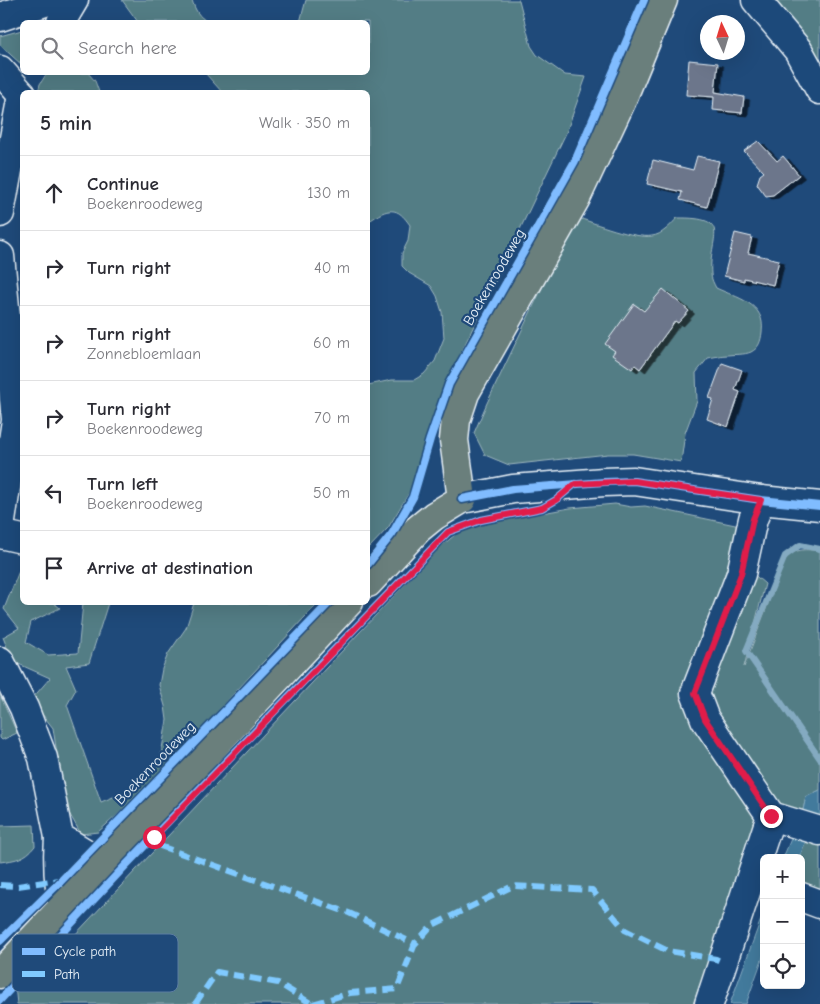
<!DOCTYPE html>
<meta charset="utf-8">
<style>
body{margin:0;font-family:"Comic Neue",sans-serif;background:#f7f7f7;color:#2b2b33}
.controls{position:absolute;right:15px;bottom:15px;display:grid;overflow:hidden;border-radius:8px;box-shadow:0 5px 20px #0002}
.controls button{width:45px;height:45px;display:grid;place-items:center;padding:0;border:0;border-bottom:1px solid #e1e1e2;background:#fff;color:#2b2b33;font:25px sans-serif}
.compass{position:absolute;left:700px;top:15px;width:45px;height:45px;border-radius:50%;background:#fff;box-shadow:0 5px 20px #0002;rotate:356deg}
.stop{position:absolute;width:15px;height:15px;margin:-11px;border:4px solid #e11d48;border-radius:50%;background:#fff}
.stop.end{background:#e11d48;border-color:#fff;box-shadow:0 1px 5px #0008}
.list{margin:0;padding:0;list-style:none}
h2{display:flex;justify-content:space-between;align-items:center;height:65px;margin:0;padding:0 20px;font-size:21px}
h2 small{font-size:16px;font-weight:400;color:#7c7c81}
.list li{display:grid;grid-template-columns:32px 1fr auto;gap:15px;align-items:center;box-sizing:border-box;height:75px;padding:0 20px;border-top:1px solid #e1e1e2}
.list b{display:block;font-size:19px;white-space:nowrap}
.list p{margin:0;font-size:16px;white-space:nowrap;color:#7c7c81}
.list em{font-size:16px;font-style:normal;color:#7c7c81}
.icon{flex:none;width:28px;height:28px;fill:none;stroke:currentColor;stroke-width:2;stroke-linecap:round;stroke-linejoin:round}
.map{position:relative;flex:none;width:820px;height:1004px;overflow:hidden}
.search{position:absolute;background:#fff;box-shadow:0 5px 20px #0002;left:20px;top:20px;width:350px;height:55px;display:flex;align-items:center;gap:12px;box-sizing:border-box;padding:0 18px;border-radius:8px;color:#7c7c81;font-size:19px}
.panel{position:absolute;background:#fff;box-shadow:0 5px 20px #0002;left:20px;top:90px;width:350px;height:515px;border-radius:8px}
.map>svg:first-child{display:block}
.green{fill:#537d85;stroke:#9eb7be}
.water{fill:#427a9c;stroke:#84aac1}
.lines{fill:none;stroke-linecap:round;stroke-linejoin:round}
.stream{stroke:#84aac1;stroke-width:6}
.building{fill:#6c768b;stroke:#e8f1f8;filter:url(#shadow)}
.minor-casing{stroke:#e8f1f8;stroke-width:31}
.major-casing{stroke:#e8f1f8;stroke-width:31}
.minor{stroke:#1f4a7a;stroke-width:28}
.major{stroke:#6b7f7c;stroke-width:28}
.quiet{stroke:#80caff;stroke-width:6;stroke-dasharray:12 6;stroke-linecap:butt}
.cycleway-casing{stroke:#1f4a7a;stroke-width:11}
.cycleway{stroke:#80bcff;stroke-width:8}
.route{stroke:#e11d48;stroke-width:6}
.labels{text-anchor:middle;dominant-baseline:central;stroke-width:4.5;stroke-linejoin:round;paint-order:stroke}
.street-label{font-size:15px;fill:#e8f1f8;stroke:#1f4a7a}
.key{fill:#1f4a7a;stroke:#5b7ca0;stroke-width:1}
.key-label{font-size:14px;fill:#e8f1f8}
</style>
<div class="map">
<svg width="820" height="1004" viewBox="0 0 820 1004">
<defs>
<filter id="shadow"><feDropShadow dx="5.5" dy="3" stdDeviation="0" flood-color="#0009"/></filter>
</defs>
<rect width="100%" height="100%" fill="#1f4a7a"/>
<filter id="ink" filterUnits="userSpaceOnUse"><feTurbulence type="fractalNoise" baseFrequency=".02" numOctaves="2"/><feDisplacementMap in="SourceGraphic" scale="10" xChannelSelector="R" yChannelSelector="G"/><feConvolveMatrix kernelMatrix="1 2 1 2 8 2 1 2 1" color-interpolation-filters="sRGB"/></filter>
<g filter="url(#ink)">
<g class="green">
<path d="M122,0h70c3,10 7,17 16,22h-70z"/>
<path d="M306,0h213l12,46 6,9 28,20 21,2 -20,56 -120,251 -16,40 -15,59 -27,45 -20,21v-164l24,-5h22l10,-6 11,-13 9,-23 -2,-26 -5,-16 -6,-10 -22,-13 -7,-7v-13l6,-12 2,-16c-8,-11 -14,-18 -28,-12 -5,2 -8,6 -14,8v-129h-146l-17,-19 163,-1v-50h-68z"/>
<path d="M775,0h45v64l-15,-26z"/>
<path d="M22,30v35l-22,-20v-9z"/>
<path d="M47,73h41l7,8 4,11h-61l2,-8z"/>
<path d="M576,217c18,6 59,22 76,19 10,-1 19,-11 25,-18 58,-1 31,19 34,56 0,5 3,10 5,14 21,10 50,15 46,44 -1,9 -3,16 -11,20 -7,3 -15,2 -23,3 -7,0 -13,2 -20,3l-12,15 1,28 -12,32 -4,29 -48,-8h-25l-99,11 -24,-10 -11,-22 13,-30z"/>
<path d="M615,504l16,3 14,-1 95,20 -54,171 72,111 3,21 -55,157 -6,-2 -7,20h-676l-2,-18 57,-48 367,-390 22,-18 26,-7 83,-15z"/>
<path d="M747,531l17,7 -13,34 14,12 -21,83 41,-108c11,-11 20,-10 35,-8v239l-14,7 -3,13 -8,2 -21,-12 -74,-109z"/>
<path d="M21,566l1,36 32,1 6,5 -29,14 -5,20 22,13 30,-2 5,-50h25l-19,60 -23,3 10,23 -9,16 34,97 37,-15 22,-27 7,-40 -2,-14 -6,-21 3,-16 6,-15 18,-26 8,-25h124l-130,140 -73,74 -17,15 -17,2 -16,-28 -12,-78 -22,-28 19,-22 -38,-17 -9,-24 16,-9 -15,-19z"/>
<path d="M0,695l17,38 -15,7 -2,-2z"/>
<path d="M34,825l1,21c-10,13 -20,14 -35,16v-36z"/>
<path d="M806,837l14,5v54l-19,-6v-32h-2z"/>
</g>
<g class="water">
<path d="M820,790v25l-4,2 -17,41h-16l20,-48 3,-13z"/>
<path d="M764,911v43l-18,50h-16z"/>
</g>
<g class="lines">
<path class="stream" d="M820,549l-20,-4 -15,11 -39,95 74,108"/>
</g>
<g class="building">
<path d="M689,60l29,3 -3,29 29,5 -2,16 -29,-3 1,-13 -28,-2z"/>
<path d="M758,141l19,20 6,-5 16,19 -26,20 -7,1 -9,-12 3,-9 4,-3 -20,-21z"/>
<path d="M697,156l22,5 -12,46 -27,-7 2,-8 -35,-8 6,-24 40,10z"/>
<path d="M735,233l17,4 -4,16 31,7 -6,25 -29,-7v3l-20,-5z"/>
<path d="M663,289l26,22 -11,12 -3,-2 -35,48 -5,-4 -3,4 -20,-14 3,-4 -10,-7 29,-40 10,7z"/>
<path d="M722,363l20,7 -7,20 5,2 -12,35 -21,-8 6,-20 -4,-1z"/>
</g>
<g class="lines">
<defs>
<g id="minor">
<path d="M756,0l42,50 22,40"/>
<path d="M0,17l51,-17"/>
<path d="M61,22l13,-22"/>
<path d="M0,70l22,25"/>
<path d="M0,213l22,-118"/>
<path d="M0,256l16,164 -16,108"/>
<path d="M462,499l51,-10 91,-7 30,-1 127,19 59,6"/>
<path d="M0,534l22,5"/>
<path d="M0,661l24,47 19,50 16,79 28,17 20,8"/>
<path d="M771,816l49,15"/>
<path d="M59,837c-2,25 -1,46 4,70"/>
<path d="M801,897l19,7"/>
<path d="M709,1004l62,-188 -66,-97 -10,-26 46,-119 12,-55 8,-19"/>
</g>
<g id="major">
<path d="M368,583l50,-54 16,-13 28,-17 -8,-59 2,-20 9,-27 111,-195 45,-96 42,-102"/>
<path d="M0,974l349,-372"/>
</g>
</defs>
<use href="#minor" class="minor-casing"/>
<use href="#major" class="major-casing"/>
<use href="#minor" class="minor"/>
<use href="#major" class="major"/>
<g class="quiet">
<path d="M160,846l189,67 66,31"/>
<path d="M0,885l18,1 40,-6"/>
<path d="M195,1004l22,-32 61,11 34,21"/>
<path d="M313,1004l37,-11 47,-4 18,-45 16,-18 82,-40 79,4 33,40 43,21 48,8 7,3"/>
</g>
<defs>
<g id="cycleway">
<path d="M462,499l51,-10 91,-7 30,-1 127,19 59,6"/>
<path d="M368,564l24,-30 21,-37 17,-58 19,-55 126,-223 69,-161"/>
<path d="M0,941l58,-57 272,-282"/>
<path d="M0,1000l125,-134 323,-334 33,-12 61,-12 14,-8 19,-16"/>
</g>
</defs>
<use href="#cycleway" class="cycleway-casing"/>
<use href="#cycleway" class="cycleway"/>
</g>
</g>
<g class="lines" filter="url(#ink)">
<path class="route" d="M154,837l294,-305 33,-12 61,-12 14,-8 19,-16 59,-3 127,19 -8,19 -12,55 -46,119 10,26 66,97"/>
</g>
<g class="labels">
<g class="street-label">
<text transform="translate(494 277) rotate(-60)">Boekenroodeweg</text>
<text transform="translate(155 763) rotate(-46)">Boekenroodeweg</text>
</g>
</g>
<rect x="12" y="934" width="166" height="58" rx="8" class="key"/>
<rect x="22" y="948" width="23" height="7" fill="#80bcff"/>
<rect x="22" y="971" width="23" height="6" fill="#80caff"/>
<g class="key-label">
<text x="54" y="956">Cycle path</text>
<text x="54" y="979">Path</text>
</g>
</svg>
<div class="controls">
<button>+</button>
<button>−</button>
<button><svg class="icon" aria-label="locate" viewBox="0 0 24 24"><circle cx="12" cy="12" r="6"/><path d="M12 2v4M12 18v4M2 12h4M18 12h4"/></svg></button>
</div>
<svg class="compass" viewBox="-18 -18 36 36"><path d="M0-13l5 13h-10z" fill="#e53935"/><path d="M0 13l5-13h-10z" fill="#7c7c81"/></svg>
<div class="stop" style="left:154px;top:837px"></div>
<div class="stop end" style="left:771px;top:816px"></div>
<div class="search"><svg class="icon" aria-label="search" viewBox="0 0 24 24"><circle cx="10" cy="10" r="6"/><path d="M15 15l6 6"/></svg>Search here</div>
<section class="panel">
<h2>5 min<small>Walk · 350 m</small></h2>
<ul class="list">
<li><svg class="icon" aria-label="ahead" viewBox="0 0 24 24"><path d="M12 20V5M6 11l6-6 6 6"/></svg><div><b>Continue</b><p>Boekenroodeweg</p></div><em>130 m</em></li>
<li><svg class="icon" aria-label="right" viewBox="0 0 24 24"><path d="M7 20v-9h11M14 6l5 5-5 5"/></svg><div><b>Turn right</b></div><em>40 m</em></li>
<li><svg class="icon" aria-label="right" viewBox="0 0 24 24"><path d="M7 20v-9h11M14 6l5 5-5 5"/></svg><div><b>Turn right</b><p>Zonnebloemlaan</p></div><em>60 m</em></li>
<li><svg class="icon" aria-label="right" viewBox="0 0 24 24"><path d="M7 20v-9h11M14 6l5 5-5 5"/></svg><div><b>Turn right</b><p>Boekenroodeweg</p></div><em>70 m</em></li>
<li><svg class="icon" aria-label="left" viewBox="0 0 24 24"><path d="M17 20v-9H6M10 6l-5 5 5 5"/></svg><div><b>Turn left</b><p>Boekenroodeweg</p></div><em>50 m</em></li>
<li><svg class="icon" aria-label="arrive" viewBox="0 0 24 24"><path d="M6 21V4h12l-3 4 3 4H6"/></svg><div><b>Arrive at destination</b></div></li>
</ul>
</section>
</div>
